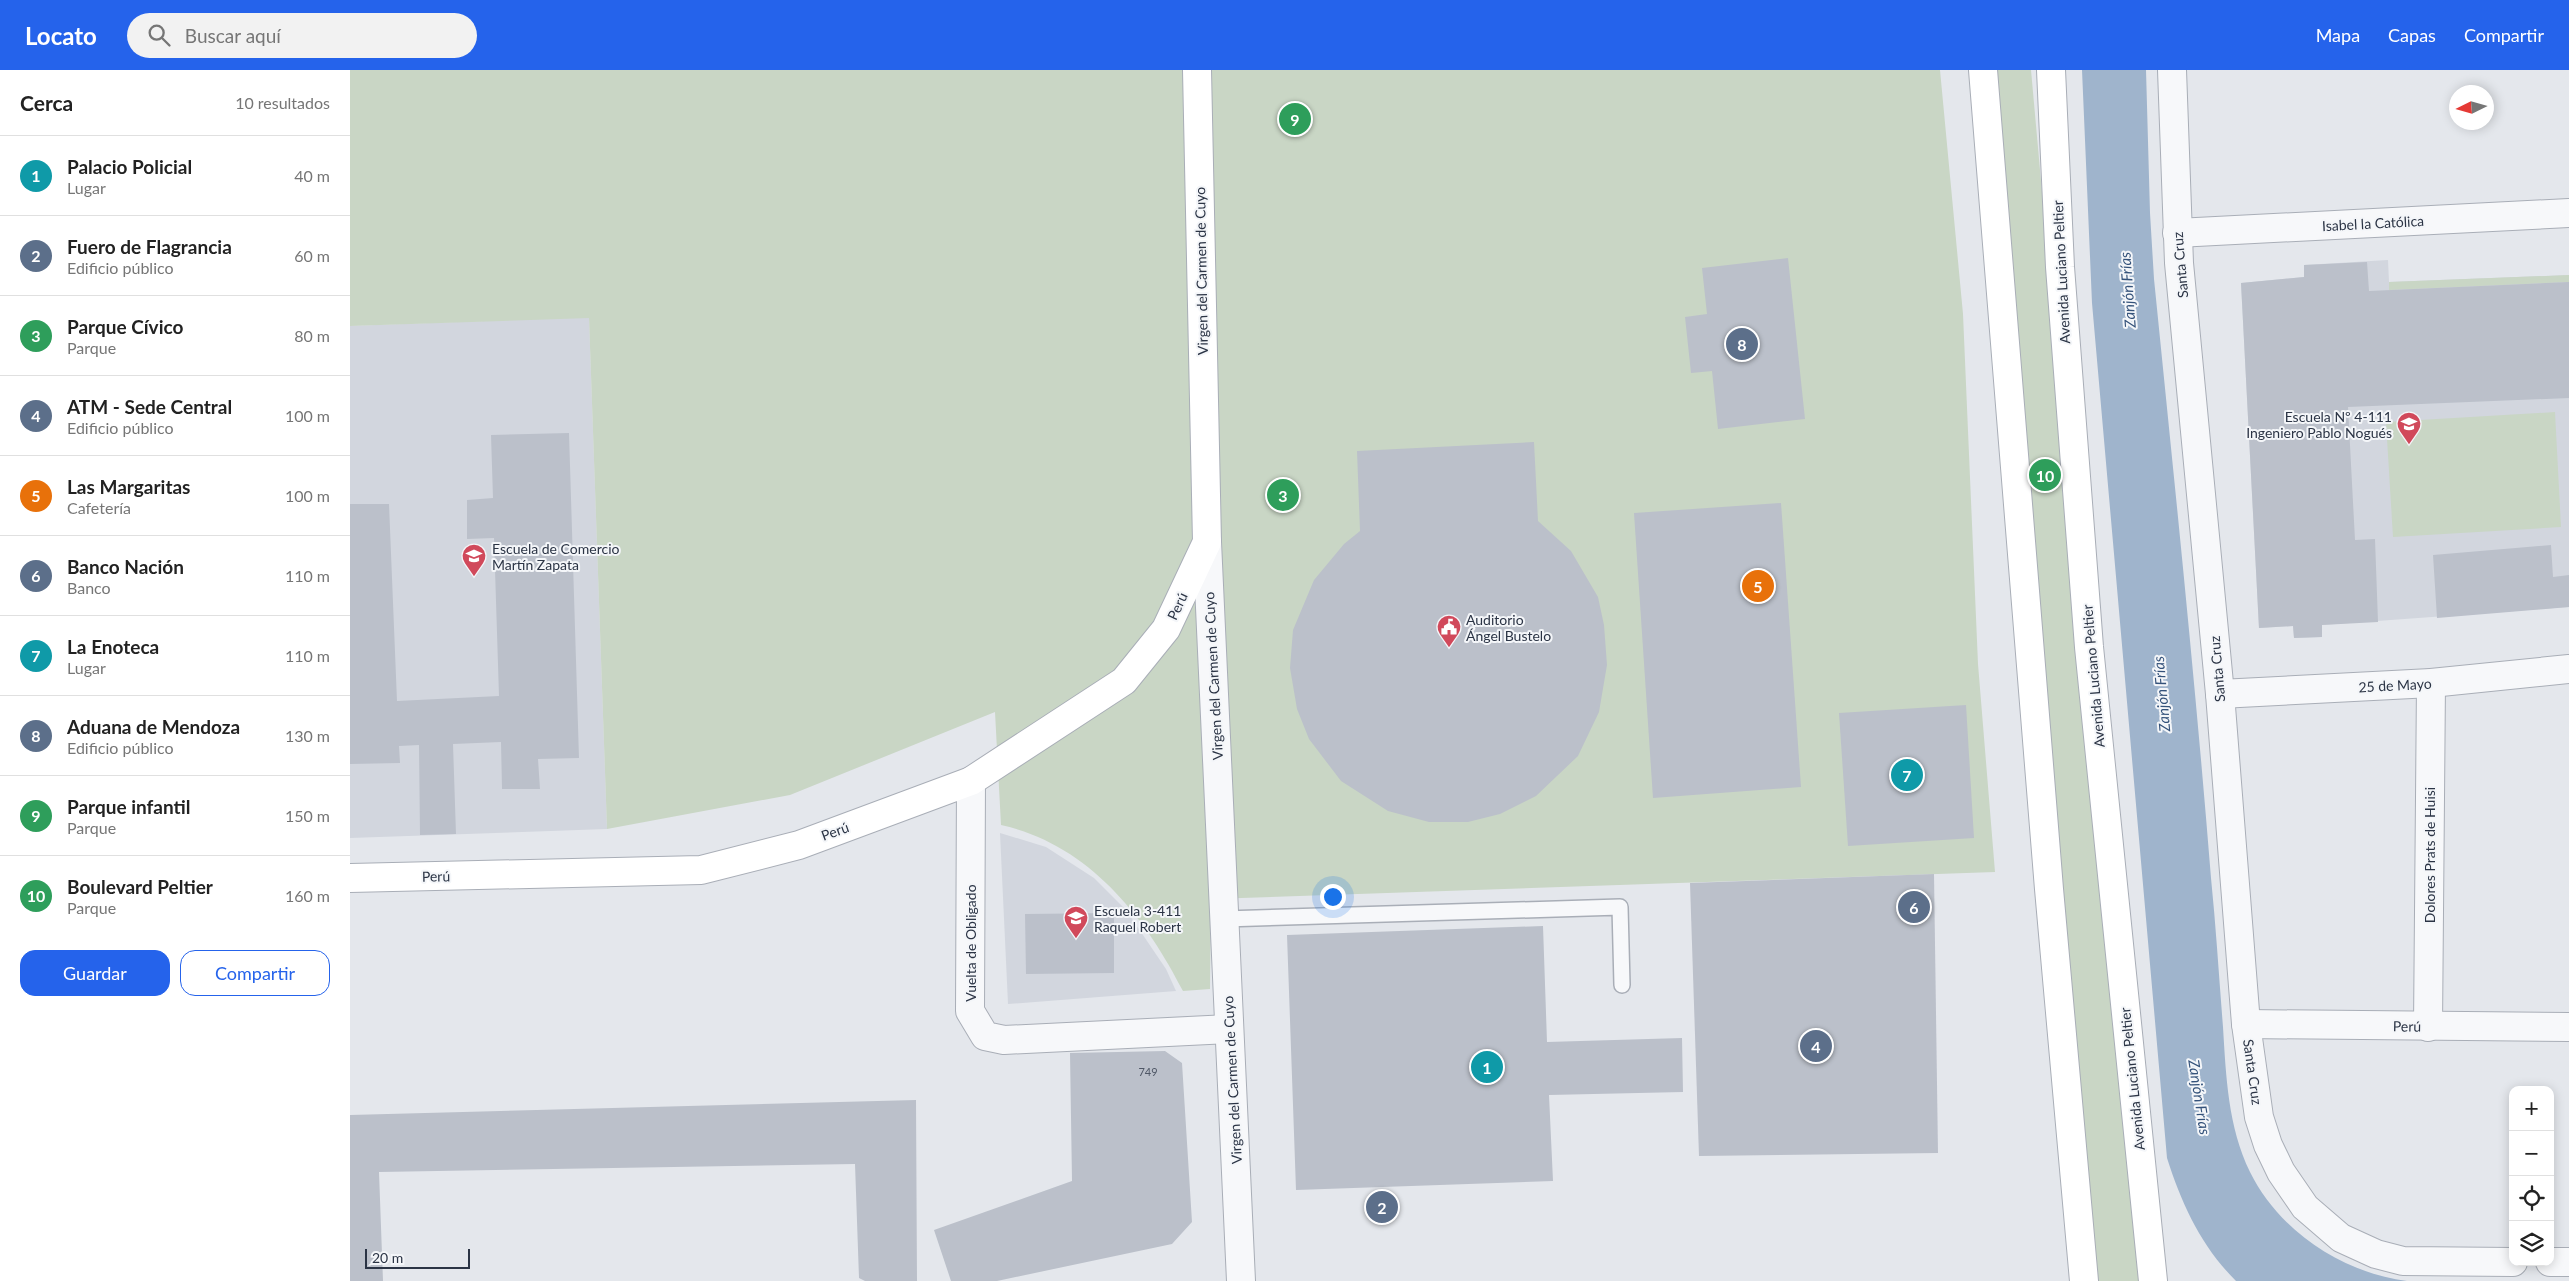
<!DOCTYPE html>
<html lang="es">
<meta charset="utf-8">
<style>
body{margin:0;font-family:Lato,sans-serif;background:#f2f2f2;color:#222}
.controls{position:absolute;right:15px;bottom:15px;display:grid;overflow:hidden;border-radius:10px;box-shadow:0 2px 12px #0003}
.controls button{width:45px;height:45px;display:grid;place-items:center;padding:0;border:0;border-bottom:1px solid #e0e0e0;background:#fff;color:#222;font:25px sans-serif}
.compass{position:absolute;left:2099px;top:15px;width:45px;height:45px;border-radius:50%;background:#fff;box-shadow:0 2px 12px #0003;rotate:265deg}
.scale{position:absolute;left:15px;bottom:12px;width:105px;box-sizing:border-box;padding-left:5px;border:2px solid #2b3445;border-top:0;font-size:14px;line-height:18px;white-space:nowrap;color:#2b3445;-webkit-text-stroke:4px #f4f6f9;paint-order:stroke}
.you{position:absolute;left:982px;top:826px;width:18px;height:18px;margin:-12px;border:4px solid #fff;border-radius:50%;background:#1a73e8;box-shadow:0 0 0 8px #1a73e833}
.badge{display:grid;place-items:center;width:32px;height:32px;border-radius:50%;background:#2563eb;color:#fff;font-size:16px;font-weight:700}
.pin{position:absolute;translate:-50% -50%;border:2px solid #fff;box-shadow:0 1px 5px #0006}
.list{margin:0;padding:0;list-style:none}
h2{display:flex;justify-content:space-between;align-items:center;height:65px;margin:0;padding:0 20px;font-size:21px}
h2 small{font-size:16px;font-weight:400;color:#767676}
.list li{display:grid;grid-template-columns:32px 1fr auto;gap:15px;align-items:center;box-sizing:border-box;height:80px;padding:0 20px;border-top:1px solid #e0e0e0}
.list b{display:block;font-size:19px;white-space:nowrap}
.list p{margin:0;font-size:16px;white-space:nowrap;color:#767676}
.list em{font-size:16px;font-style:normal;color:#767676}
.actions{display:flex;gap:10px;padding:15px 20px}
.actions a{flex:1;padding:11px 0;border:1px solid #2563eb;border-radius:15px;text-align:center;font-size:18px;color:#2563eb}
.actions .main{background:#2563eb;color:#fff}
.icon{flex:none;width:28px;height:28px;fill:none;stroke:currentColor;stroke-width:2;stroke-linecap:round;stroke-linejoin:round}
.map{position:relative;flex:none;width:2219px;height:1211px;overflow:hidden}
header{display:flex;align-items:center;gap:30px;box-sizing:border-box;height:70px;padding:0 25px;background:#2563eb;color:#fff}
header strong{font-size:24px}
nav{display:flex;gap:28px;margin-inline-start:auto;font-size:18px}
.search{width:350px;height:45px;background:#f2f2f2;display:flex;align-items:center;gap:12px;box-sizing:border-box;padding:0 18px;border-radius:28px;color:#767676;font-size:19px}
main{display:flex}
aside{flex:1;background:#fff}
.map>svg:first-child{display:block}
.built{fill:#d2d6de}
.green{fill:#c9d6c5}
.water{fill:#9fb4cc}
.building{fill:#bbc0ca}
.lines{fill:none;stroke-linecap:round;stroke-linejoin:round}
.lane-casing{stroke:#a9aeb7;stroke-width:18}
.street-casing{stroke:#a9aeb7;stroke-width:30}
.secondary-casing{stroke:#a9aeb7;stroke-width:30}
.lane{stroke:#f7f8fa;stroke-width:15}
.street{stroke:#f7f8fa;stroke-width:28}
.secondary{stroke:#fff;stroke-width:28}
.labels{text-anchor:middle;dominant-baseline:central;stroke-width:4;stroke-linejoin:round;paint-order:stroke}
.number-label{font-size:11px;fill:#4f5766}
.street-label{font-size:14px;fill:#2b3445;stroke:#f4f6f9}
.poi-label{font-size:14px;fill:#2b3445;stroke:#f4f6f9;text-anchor:start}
.water-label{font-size:15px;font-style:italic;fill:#34527a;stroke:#f4f6f9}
</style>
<header>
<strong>Locato</strong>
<div class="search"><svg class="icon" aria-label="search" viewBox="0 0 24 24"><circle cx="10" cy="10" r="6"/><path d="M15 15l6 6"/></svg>Buscar aquí</div>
<nav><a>Mapa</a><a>Capas</a><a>Compartir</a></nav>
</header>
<main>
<aside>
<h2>Cerca<small>10 resultados</small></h2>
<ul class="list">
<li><span class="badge" style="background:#0f9aa8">1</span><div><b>Palacio Policial</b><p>Lugar</p></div><em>40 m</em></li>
<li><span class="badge" style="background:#5c6f8a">2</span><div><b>Fuero de Flagrancia</b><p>Edificio público</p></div><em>60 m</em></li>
<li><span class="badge" style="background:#2e9e5b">3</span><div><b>Parque Cívico</b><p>Parque</p></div><em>80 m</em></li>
<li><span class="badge" style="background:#5c6f8a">4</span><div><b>ATM - Sede Central</b><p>Edificio público</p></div><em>100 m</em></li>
<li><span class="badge" style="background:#e8710a">5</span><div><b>Las Margaritas</b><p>Cafetería</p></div><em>100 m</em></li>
<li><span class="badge" style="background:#5c6f8a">6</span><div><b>Banco Nación</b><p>Banco</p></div><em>110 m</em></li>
<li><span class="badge" style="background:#0f9aa8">7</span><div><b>La Enoteca</b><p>Lugar</p></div><em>110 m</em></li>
<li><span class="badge" style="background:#5c6f8a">8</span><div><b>Aduana de Mendoza</b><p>Edificio público</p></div><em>130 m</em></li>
<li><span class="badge" style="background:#2e9e5b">9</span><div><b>Parque infantil</b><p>Parque</p></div><em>150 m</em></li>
<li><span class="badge" style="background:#2e9e5b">10</span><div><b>Boulevard Peltier</b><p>Parque</p></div><em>160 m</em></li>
</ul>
<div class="actions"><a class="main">Guardar</a><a>Compartir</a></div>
</aside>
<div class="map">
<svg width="2219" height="1211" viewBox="0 0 2219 1211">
<rect width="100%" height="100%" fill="#e4e7ec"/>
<g class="built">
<path d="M2038,190l1,22 180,-7v332l-247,18v12l-28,1 -1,-12 -34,2 -18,-345 63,-6v-12z"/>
<path d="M239,247l18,512 -257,9v-512z"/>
<path d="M650,763l46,14 48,31 32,32 40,59 10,22 -168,13z"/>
</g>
<g class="green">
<path d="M0,0h1590l23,244 15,350 17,208 -784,27 -1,90 -27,2c-38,-75 -95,-147 -182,-166l-6,-113 -205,83 -183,34 -18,-511 -239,8z"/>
<path d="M1642,0h39l109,1211h-45z"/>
<path d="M2219,205v7l-180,8v-8z"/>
<path d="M2205,342l6,115 -168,10 -7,-115z"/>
</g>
<path class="water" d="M1732,0h64l4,143 4,66c20,199 41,399 57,599 5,49 8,99 12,149 3,49 5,100 27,145 29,59 93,101 157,109h-171c-35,-35 -54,-76 -69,-123l-75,-855z"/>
<g class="building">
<path d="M1438,188l17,161 -87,10 -6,-58 -21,2 -6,-56 22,-3 -5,-46z"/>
<path d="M2017,192l2,29 200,-9v116l-221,9 7,133 20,-1 3,83 -56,3v12l-28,1 -1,-12 -34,2 -18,-345 63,-6v-12z"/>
<path d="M219,363l10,325 -41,1 2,30h-38l-1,-47 -48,2 3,90 -36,1 -1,-90 -20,1 1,17 -50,1v-260h39l8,197 102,-5 -5,-158 -27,1v-39l26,-2 -2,-63z"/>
<path d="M1184,372l4,79 33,30 27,46 6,28 3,40 -8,47 -21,44 -42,40 -36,18 -32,8h-39l-41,-11 -47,-30 -32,-42 -12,-30 -7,-41 3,-38 21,-50 30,-36 16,-13 -3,-80z"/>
<path d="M1431,433l20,284 -148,11 -19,-285z"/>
<path d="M2201,475l2,32 16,-2v32l-132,11 -4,-63z"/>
<path d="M1616,635l8,133 -126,8 -9,-133z"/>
<path d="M1584,804l4,279 -239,3 -9,-273z"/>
<path d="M764,843v60l-88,1 -1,-60z"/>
<path d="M1193,856l4,116 135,-4 1,54 -134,3 4,86 -257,9 -9,-255z"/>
<path d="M815,981l17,12 10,159 -20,22 -175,37h-46l-17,-51 138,-49 -2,-128z"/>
<path d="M566,1030l1,181h-52l-6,-3 -4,-114 -476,8 4,109h-33v-166z"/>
</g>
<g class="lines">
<defs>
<path id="lane" d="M874,849l396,-12 2,78"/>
<g id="street">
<path d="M1822,0l7,193 41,431 26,330 13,93 9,28 13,27 24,35 36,31 35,16 27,7 110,1"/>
<path d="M1827,163l392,-20"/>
<path d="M857,472l34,739"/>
<path d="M1870,624l211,-11 138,-14"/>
<path d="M621,711l-1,230 15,25 19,4 225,-11"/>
<path d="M1896,954l323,3"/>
<path d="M2078,957l3,-344"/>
<path d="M2200,1192h19"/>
</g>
<g id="secondary">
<path d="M1633,0l66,819 35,392"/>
<path d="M1701,0l9,197 29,380 64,634"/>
<path d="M0,808l351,-8 98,-25 172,-64 153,-100 42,-52 41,-87 -10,-472"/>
</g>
</defs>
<use href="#lane" class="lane-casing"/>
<use href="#street" class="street-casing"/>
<use href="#secondary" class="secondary-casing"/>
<use href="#lane" class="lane"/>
<use href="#street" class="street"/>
<use href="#secondary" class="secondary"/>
</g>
<defs>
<symbol id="school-pin" viewBox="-11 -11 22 30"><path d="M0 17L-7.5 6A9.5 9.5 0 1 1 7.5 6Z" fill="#d1495b" stroke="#f4f6f9"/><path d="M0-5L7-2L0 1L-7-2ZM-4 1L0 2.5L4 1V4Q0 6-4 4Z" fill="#fff"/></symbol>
<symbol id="civic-pin" viewBox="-11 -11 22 30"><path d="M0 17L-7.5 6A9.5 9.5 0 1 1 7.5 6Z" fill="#d1495b" stroke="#f4f6f9"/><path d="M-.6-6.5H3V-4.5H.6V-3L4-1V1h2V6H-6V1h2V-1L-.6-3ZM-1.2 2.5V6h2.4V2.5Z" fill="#fff"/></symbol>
</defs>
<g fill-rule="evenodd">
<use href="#school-pin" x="2045" y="340" width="28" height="38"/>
<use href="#school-pin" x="110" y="472" width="28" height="38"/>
<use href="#civic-pin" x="1085" y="543" width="28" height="38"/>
<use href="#school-pin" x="712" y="834" width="28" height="38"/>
</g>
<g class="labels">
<g class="number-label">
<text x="798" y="1001">749</text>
</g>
<g class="street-label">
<text transform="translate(2023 153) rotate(-3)">Isabel la Católica</text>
<text transform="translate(1830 195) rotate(-95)">Santa Cruz</text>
<text transform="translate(851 201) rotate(-91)">Virgen del Carmen de Cuyo</text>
<text transform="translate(1711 202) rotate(-93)">Avenida Luciano Peltier</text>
<text transform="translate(827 536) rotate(-65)">Perú</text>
<text transform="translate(1867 599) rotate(-95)">Santa Cruz</text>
<text transform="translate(863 606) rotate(-93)">Virgen del Carmen de Cuyo</text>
<text transform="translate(1743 606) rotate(-95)">Avenida Luciano Peltier</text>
<text transform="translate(2045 615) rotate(-3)">25 de Mayo</text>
<text transform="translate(485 761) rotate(-20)">Perú</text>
<text transform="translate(2079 785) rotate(-90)">Dolores Prats de Huisi</text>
<text transform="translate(86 806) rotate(-1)">Perú</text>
<text transform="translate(620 873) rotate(-90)">Vuelta de Obligado</text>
<text transform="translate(2057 956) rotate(1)">Perú</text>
<text transform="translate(1903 1002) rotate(82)">Santa Cruz</text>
<text transform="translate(1782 1009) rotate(-96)">Avenida Luciano Peltier</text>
<text transform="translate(882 1010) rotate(-93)">Virgen del Carmen de Cuyo</text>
</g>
<g class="poi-label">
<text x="2042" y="346" text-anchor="end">Escuela Nº 4-111<tspan x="2042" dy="16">Ingeniero Pablo Nogués</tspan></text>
<text x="142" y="478">Escuela de Comercio<tspan x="142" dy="16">Martín Zapata</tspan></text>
<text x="1116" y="549">Auditorio<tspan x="1116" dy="16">Ángel Bustelo</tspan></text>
<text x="744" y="840">Escuela 3-411<tspan x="744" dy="16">Raquel Robert</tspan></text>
</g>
<g class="water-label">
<text transform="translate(1777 220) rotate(-94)">Zanjón Frías</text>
<text transform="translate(1811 624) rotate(-95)">Zanjón Frías</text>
<text transform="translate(1850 1027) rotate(81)">Zanjón Frías</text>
</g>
</g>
</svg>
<div class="controls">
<button>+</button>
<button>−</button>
<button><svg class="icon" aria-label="locate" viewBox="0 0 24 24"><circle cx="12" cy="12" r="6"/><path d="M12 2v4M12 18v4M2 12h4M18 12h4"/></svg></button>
<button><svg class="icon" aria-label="layers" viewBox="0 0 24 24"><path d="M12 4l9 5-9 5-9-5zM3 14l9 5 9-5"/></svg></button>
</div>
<svg class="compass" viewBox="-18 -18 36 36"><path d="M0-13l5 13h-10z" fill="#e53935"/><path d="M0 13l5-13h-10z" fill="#767676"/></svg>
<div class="scale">20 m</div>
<div class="you"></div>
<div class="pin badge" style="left:1137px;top:997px;background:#0f9aa8">1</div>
<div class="pin badge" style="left:1032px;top:1137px;background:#5c6f8a">2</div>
<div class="pin badge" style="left:933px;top:425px;background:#2e9e5b">3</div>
<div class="pin badge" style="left:1466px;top:976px;background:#5c6f8a">4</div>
<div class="pin badge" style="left:1408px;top:516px;background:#e8710a">5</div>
<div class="pin badge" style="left:1564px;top:837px;background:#5c6f8a">6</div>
<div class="pin badge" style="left:1557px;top:705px;background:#0f9aa8">7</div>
<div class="pin badge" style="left:1392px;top:274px;background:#5c6f8a">8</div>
<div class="pin badge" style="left:945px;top:49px;background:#2e9e5b">9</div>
<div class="pin badge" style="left:1695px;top:405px;background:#2e9e5b">10</div>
</div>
</main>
